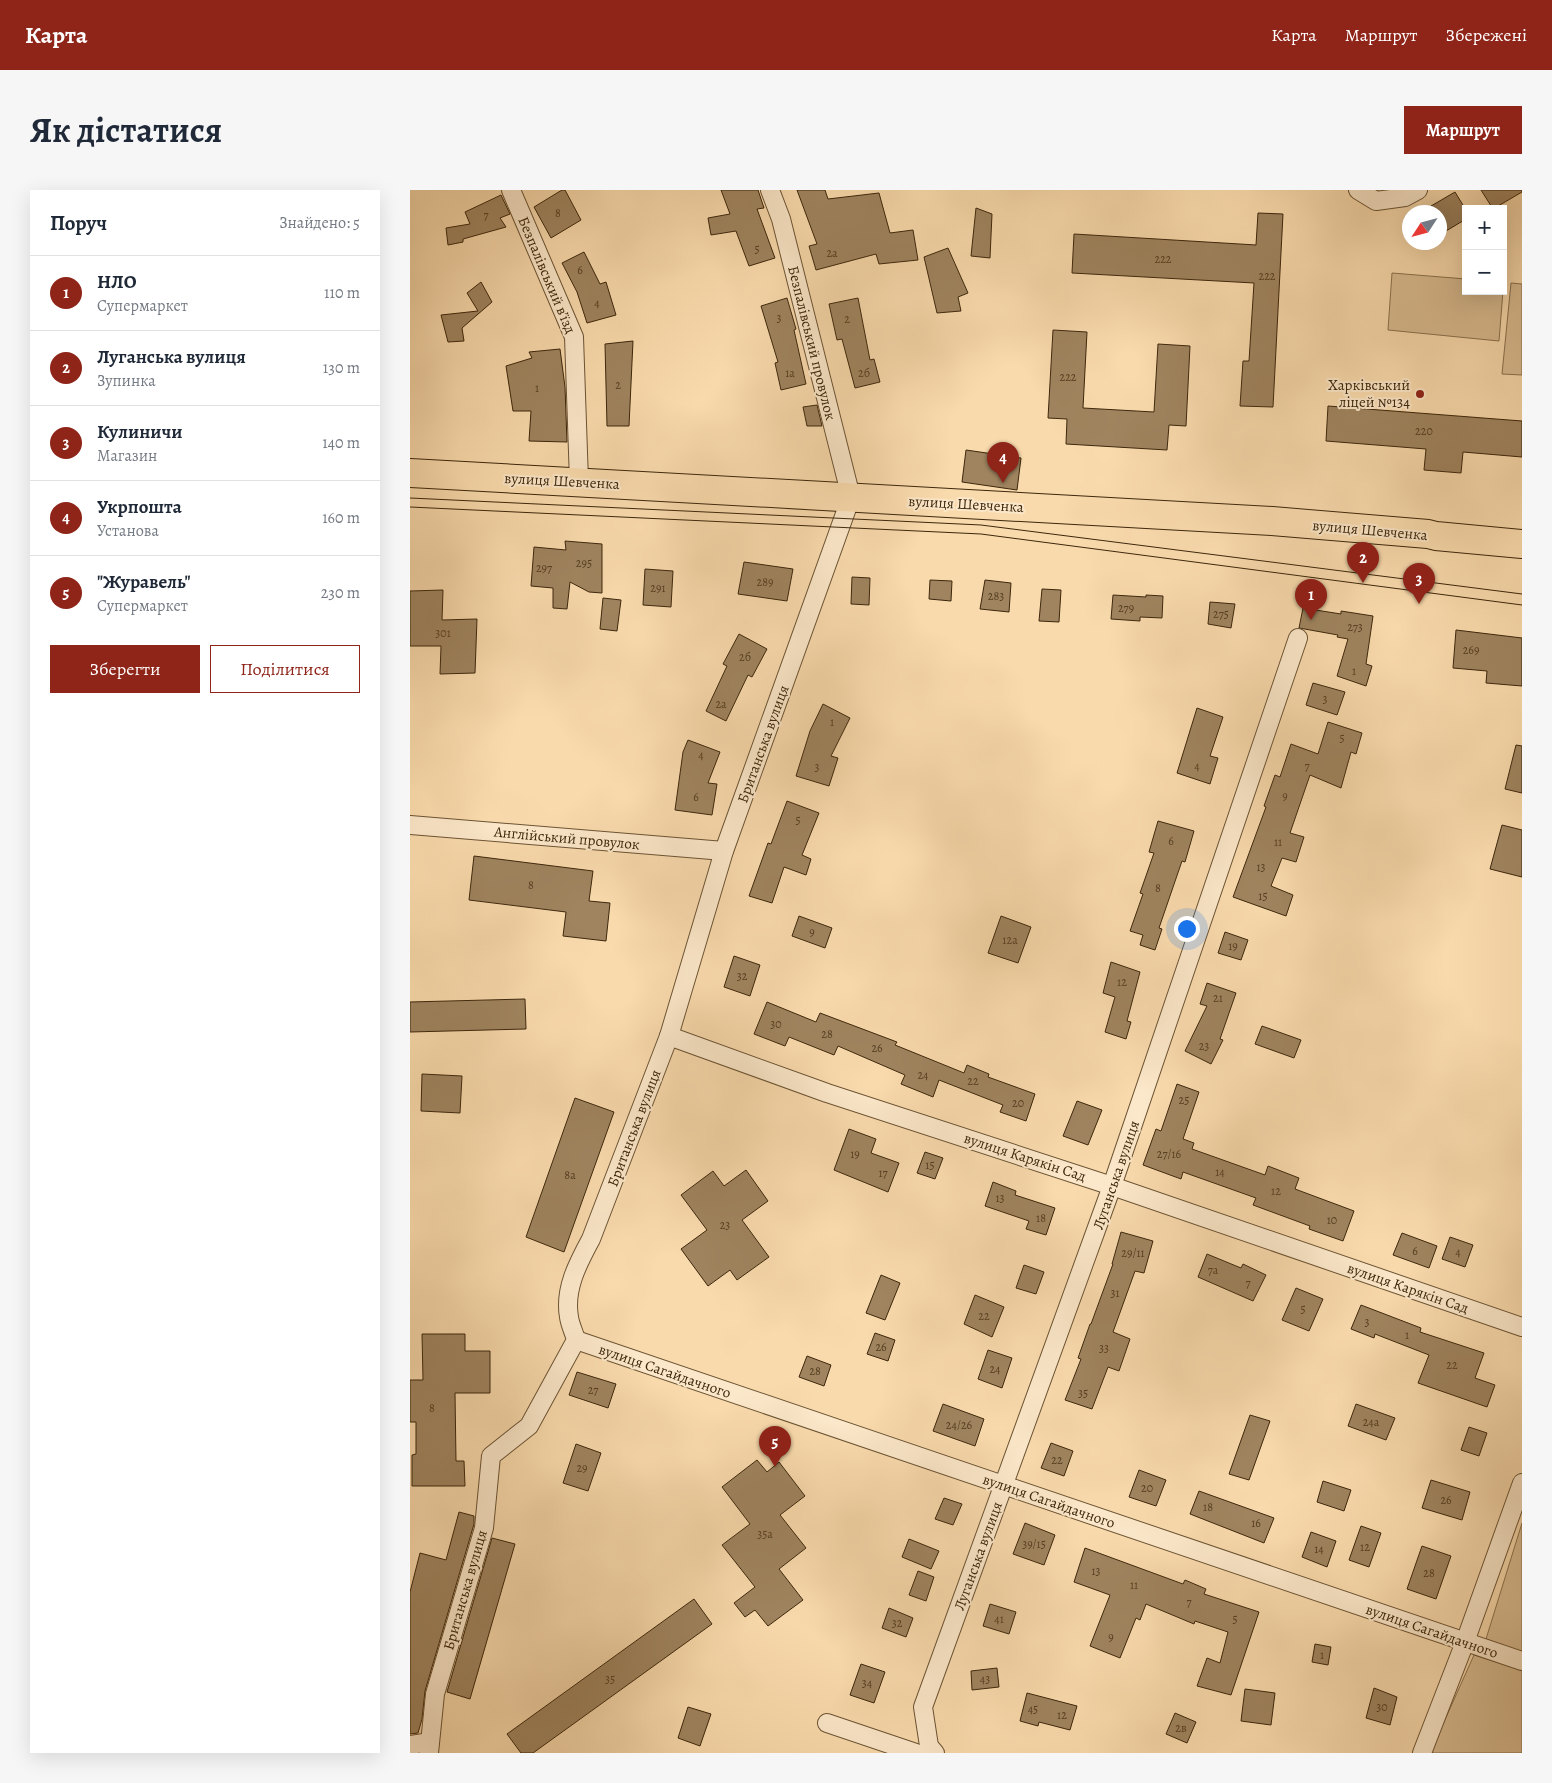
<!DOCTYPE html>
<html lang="uk">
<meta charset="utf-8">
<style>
body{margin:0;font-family:Alegreya,serif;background:#f6f6f7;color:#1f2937}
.controls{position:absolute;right:15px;top:15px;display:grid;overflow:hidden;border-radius:0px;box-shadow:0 5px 20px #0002}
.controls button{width:45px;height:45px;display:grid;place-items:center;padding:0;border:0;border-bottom:1px solid #e0e1e3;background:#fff;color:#1f2937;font:25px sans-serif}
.compass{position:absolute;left:992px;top:15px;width:45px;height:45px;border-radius:50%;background:#fff;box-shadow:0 5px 20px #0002;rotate:234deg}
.you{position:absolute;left:776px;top:738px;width:18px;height:18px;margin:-12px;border:4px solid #fff;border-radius:50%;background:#1a73e8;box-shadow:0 0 0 8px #1a73e833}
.badge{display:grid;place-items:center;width:32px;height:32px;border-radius:50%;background:#8f2418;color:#fff;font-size:16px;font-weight:700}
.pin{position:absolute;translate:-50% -41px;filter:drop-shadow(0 1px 2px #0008)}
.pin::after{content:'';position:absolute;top:26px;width:18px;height:15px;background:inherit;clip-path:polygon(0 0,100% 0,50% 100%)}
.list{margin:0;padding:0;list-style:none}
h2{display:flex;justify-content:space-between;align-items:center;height:65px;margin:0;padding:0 20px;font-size:21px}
h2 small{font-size:16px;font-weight:400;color:#747a83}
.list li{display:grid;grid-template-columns:32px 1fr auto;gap:15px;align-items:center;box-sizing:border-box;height:75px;padding:0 20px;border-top:1px solid #e0e1e3}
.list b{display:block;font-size:19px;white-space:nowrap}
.list p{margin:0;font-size:16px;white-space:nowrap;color:#747a83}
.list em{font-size:16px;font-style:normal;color:#747a83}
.actions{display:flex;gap:10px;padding:15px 20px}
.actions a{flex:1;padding:11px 0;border:1px solid #8f2418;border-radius:0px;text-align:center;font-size:18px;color:#8f2418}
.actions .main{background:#8f2418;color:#fff}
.map{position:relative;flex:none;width:1112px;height:1563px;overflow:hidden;border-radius:0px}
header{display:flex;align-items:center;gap:30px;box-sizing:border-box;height:70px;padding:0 25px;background:#8f2418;color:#fff}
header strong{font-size:24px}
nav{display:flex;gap:28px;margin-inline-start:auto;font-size:18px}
.intro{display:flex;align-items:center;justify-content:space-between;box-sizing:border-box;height:120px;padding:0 30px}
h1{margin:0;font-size:35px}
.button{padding:12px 22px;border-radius:0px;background:#8f2418;color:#fff;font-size:18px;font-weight:700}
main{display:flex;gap:30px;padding:0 30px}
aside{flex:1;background:#fff;border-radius:0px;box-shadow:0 5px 20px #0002}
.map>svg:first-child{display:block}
.green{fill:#d9bc91;stroke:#8b724e}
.building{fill:#9f845f;stroke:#3d270c}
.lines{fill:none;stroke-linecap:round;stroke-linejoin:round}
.street-casing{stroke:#6c5434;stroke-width:20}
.primary-casing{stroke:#3d270c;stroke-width:30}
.street{stroke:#fbe7c9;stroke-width:18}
.primary{stroke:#f9daac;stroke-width:28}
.tram{stroke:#3d270c;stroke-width:1}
.poi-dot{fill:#8f2418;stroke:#fbe7c9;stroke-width:2}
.labels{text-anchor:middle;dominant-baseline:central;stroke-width:4;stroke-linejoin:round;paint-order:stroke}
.number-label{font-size:12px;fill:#563e21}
.street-label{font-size:15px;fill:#3d270c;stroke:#fbe7c9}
.poi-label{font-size:15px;fill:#3d270c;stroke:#fbe7c9;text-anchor:end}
</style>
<header>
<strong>Карта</strong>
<nav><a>Карта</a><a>Маршрут</a><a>Збережені</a></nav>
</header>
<div class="intro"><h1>Як дістатися</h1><a class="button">Маршрут</a></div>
<main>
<aside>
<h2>Поруч<small>Знайдено: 5</small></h2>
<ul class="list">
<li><span class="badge">1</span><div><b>НЛО</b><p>Супермаркет</p></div><em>110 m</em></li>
<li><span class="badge">2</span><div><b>Луганська вулиця</b><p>Зупинка</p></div><em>130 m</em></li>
<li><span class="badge">3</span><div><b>Кулиничи</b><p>Магазин</p></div><em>140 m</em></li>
<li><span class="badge">4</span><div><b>Укрпошта</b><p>Установа</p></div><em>160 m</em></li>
<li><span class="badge">5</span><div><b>&quot;Журавель&quot;</b><p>Супермаркет</p></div><em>230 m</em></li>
</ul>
<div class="actions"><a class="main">Зберегти</a><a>Поділитися</a></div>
</aside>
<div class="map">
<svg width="1112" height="1563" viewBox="0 0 1112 1563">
<rect width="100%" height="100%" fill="#f9daac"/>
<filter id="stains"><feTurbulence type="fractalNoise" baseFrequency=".004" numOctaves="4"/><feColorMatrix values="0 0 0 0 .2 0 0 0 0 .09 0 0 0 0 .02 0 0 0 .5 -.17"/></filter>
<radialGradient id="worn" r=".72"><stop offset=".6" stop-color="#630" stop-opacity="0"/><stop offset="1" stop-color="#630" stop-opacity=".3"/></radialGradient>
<g class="green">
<path d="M982,83l74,6v12h37l-4,50 -111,-11z"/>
<path d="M1101,93l11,1v91l-20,-1z"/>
<path d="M1112,1333v129l-36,-13z"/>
<path d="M1064,1465l48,15v83h-92z"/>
</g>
<g class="building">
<path d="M152,0h3l16,30 -30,18 -17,-31z"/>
<path d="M311,0h37l6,18 -7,1 18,49 -26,8 -13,-35 -25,4 -3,-17 22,-4z"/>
<path d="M387,0h28l3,9 51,-6 11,40 23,-3 5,30 -39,4 -3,-10 -60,16 -7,-24 8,-2z"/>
<path d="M1071,0h41v2l-29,17z"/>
<path d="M1045,2l11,18v9l-20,12 -6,-11v-8h-5l-4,-6z"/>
<path d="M91,5l9,19 -10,4 6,9 -43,12v3l-15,3 -2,-17 24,-4 -5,-12z"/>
<path d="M566,18l16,6 -2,44 -19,-2z"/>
<path d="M848,23l25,1 -10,193 -33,-1 3,-45h6l5,-78 -182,-10 2,-39 182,11z"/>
<path d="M538,58l20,45 -10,4 3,14 -24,2 -13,-56z"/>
<path d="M174,62l16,32 6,-2 10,33 -29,8 -10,-31 -15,-29z"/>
<path d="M71,92l11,20 -30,26 2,13 -16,1 -7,-27 37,-4 -11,-18z"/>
<path d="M377,108l9,31 -2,1 12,54 -25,6 -6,-27 3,-1 -17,-56z"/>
<path d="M448,108l12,62 4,-1 6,23 -25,6 -13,-49 -5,1 -8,-36z"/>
<path d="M643,140l34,2 -4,76 71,4 4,-68 32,2 -4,80 -17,-1 -2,25 -101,-6 1,-25 -19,-1z"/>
<path d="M223,151l-4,85h-22l-2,-82z"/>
<path d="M150,159l5,38 2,55 -38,-1 2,-30h-18l-7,-45 26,-8 -3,-6z"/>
<path d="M407,215l5,21h-15l-4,-19z"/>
<path d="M918,216l194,15v36l-59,-5 -2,21 -37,-3 2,-21 -100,-8z"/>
<path d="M556,260l55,8 -4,32 -55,-8z"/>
<path d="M155,351l37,3v49l-13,-1 -19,-10 -3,27 -14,-1v-20l-22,-2 3,-39 32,3z"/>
<path d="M334,372l49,7 -6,32 -49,-7z"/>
<path d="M235,379l28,2 -2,36 -28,-2z"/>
<path d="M442,387l18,1 -1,27 -18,-1z"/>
<path d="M520,390l22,1 -1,20 -22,-2z"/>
<path d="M575,390l26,3 -2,29 -29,-3z"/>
<path d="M632,399l19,1 -2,32 -20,-1z"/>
<path d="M33,400l-1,30 35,-1 -2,54 -35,1 1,-28h-31v-55z"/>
<path d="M703,405l33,2v-2l17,1 -1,22 -22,-1v4l-29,-2z"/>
<path d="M193,408l18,2 -4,31 -17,-2z"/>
<path d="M800,412l25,2 -4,24 -23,-4z"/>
<path d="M893,418l38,6v-3l32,5 -7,48 6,2 -6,20 -29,-10 11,-37 -11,-2 1,-2 -39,-7z"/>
<path d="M1046,440l66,8v48l-36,-3 1,-12 -34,-3z"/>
<path d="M329,444l28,15 -15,28 -4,-2 -22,46 -20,-10 21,-45 -4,-2z"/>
<path d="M903,493l32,9 -8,23 -31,-10z"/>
<path d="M413,514l27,14 -19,38 7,2 -9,28 -33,-10 14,-45z"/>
<path d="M787,518l26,9 -13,39 8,2 -8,26 -33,-11z"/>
<path d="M918,532l34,11 -6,21 -5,-2 -10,36 -31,-13 -20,58 14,4 -8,25 -14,-4 -11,28 22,9 -7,21 -53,-19 33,-90 -2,-1 11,-31 5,2 11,-33 27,10z"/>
<path d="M278,550l32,12 -12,31 9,1 -5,31 -37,-5 8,-58z"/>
<path d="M1106,555l6,1v47l-17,-4z"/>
<path d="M377,611l32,12 -17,42 9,4 -5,16 -22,-8 -12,36 -23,-7 19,-53 3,1z"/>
<path d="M748,631l36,10 -9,31 -3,-1 -23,67 3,1 -7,21 -15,-5 3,-10 -13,-4 13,-37 -3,-1 14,-40 -5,-1z"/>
<path d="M1092,635l20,5v47l-32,-8z"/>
<path d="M64,666l119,15 -4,30 21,2 -4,38 -43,-5 3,-24 -97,-12z"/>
<path d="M389,726l33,12 -7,20 -33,-12z"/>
<path d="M591,726l30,11 -13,36 -30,-10z"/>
<path d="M815,742l23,8 -7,20 -23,-7z"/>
<path d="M324,766l26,9 -10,31 -26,-9z"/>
<path d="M701,772l29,10 -13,49 4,1 -5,17 -21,-7 10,-35 -12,-4z"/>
<path d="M797,793l29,10 -16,46 3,1 -12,24 -26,-13 22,-45 -7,-2z"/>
<path d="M115,809l1,30 -116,3v-30z"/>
<path d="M357,812l49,20 4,-9 77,29 -2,3 69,28 3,-8 22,9 -1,3 47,17 -9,27 -26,-9 3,-7 -64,-25 -6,17 -32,-13 4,-9 -67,-29 -4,9 -45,-18 -4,9 -31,-12z"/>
<path d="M852,836l39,14 -7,18 -39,-14z"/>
<path d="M12,884l40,2 -2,37 -39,-2z"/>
<path d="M767,894l22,8 -16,47 11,4 -2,6 73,26 3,-9 31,12 -4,11 59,22 -11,30 -34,-12 1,-3 -57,-21 3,-7 -73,-26 -2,7 -38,-14 13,-36 5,2z"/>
<path d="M165,908l39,14 -50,140 -38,-15z"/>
<path d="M667,911l25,9 -14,35 -25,-9z"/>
<path d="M439,939l27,10 -5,14 28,10 -11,29 -54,-22z"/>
<path d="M515,962l18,6 -8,21 -18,-6z"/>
<path d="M336,980l22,31 -26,19 27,37 -32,23 -7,-10 -22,16 -27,-37 26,-19 -26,-35 32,-24 11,15z"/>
<path d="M583,992l23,9 -1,4 40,13 -9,27 -20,-6 3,-8 -44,-15z"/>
<path d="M711,1042l32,9 -9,32 -9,-2 -22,61 17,7 -11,32 -11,-4 -16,42 -27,-9 16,-41 -3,-1 12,-34h1l22,-60h-1z"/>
<path d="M992,1043l35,13 -8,22 -36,-13z"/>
<path d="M1040,1047l23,8 -8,22 -23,-8z"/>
<path d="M797,1064l34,14 2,-4 23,11 -13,26 -55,-24z"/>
<path d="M614,1075l20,7 -8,22 -20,-6z"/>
<path d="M471,1085l19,8 -15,37 -19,-7z"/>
<path d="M886,1098l27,11 -14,32 -27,-11z"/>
<path d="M565,1105l29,12 -12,30 -28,-13z"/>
<path d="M951,1115l60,23 -1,4 64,21 -9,25 20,7 -8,22 -69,-24 11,-28 -54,-21 -1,4 -23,-9z"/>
<path d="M465,1143l20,7 -7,21 -21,-7z"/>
<path d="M12,1144h43v17h25v42h-35l1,68h8l1,25h-53v-31l4,-1v-32h-6v-42h13z"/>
<path d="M578,1160l24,8 -10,30 -24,-9z"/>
<path d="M397,1166l24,9 -7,21 -25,-9z"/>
<path d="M167,1182l39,12 -8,24 -39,-13z"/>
<path d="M533,1214l41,15 -9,27 -42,-15z"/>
<path d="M946,1214l39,14 -9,22 -38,-14z"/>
<path d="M840,1225l20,6 -21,59 -20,-6z"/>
<path d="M1059,1237l18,6 -8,23 -18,-6z"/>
<path d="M641,1253l22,8 -9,25 -23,-8z"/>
<path d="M166,1254l25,9 -13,38 -25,-8z"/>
<path d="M347,1270l10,12 12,-10 26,34 -25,19 26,33 -27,21 24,31 -35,26 -13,-16 -10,7 -11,-14 21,-16 -33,-42 28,-21 -28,-37z"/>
<path d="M729,1280l27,10 -10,26 -27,-9z"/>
<path d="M1021,1290l39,12 -8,28 -40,-12z"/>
<path d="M913,1291l28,9 -7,21 -27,-9z"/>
<path d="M789,1301l75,27 -10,25 -74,-29z"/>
<path d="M534,1308l18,6 -9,21 -18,-6z"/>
<path d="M49,1322l15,4v8l-49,167 -3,28 -4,14 -8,1v-142l10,-39 26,7z"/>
<path d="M615,1333l30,12 -11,30 -31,-11z"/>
<path d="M951,1336l20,7 -12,34 -20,-7z"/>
<path d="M901,1342l25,9 -9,26 -25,-10z"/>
<path d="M82,1348l23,6 -45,155 -23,-7z"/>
<path d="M499,1349l30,12 -8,18 -29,-12z"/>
<path d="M1012,1356l29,10 -15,43 -29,-10z"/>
<path d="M675,1358l98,36 2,-4 21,9 -2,5 55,18 -28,83 -34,-9 10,-28 13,5 8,-31 -33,-11 -1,3 -48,-20 -6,16 -4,-2 -16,40 -30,-12 20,-51 -36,-13z"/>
<path d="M508,1381l16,6 -8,24 -17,-6z"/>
<path d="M284,1409l18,25 -179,129h-12l-14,-19z"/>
<path d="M580,1414l26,8 -7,22 -26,-8z"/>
<path d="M479,1418l24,10 -7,19 -24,-9z"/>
<path d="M905,1454l16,3 -3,18 -16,-3z"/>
<path d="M451,1474l24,8 -11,31 -24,-8z"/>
<path d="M587,1478l2,19 -27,3 -1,-19z"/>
<path d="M964,1498l23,9 -7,28 -24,-7z"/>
<path d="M835,1499l30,4 -4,32 -30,-4z"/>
<path d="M617,1503l50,13 -7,24 -31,-8 -1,4 -18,-5z"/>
<path d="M278,1517l23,7 -11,32 -22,-8z"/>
<path d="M765,1523l21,9 -9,21 -21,-9z"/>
</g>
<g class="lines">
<defs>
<g id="street">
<path d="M101,0l63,147 5,144"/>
<path d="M948,0l18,11 29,-4 13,-7"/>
<path d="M0,635l314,26"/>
<path d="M259,846l158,57 285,93 410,141"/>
<path d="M166,1150l946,321"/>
<path d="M417,1533l89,30"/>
<path d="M0,1555l20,-3"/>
<path d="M19,1563l6,-59 49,-166 7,-72 38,-30 47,-86c-2,-8 -6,-15 -7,-23 -5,-28 9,-54 22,-78l78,-203 55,-185 127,-354 -70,-278 -11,-29"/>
<path d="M525,1563l-6,-7 -6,-39 189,-521 186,-548"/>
<path d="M1012,1563l43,-111 57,-159"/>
</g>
<path id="primary" d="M0,283l862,48 156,13 8,2 86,8"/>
</defs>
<use href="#street" class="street-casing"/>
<use href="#primary" class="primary-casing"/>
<use href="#street" class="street"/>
<use href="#primary" class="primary"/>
<g class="tram">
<path d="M0,308l571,27 541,69"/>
<path d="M0,317l571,27 541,71"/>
</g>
</g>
<circle class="poi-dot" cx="1010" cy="204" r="5"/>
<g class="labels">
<g class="number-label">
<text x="148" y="23">8</text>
<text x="76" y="25">7</text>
<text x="347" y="59">5</text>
<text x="422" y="63">2а</text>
<text x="753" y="69">222</text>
<text x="170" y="80">6</text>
<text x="857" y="86">222</text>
<text x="187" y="113">4</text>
<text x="369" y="128">3</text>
<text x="437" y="129">2</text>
<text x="380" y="183">1а</text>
<text x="454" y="183">2б</text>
<text x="658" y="187">222</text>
<text x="208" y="195">2</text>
<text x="127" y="198">1</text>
<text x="1014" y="241">220</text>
<text x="174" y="373">295</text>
<text x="134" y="378">297</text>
<text x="355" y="392">289</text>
<text x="248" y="398">291</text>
<text x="586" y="406">283</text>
<text x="716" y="418">279</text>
<text x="811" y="424">275</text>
<text x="945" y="437">273</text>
<text x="33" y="443">301</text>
<text x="1061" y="460">269</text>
<text x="335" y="467">2б</text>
<text x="944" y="481">1</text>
<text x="915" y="509">3</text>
<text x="311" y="514">2а</text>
<text x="422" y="532">1</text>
<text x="932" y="548">5</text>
<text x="291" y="565">4</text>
<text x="787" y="576">4</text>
<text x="897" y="576">7</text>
<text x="407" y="577">3</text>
<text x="875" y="606">9</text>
<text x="286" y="607">6</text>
<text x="388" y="630">5</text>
<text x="761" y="651">6</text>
<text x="868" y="652">11</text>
<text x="851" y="677">13</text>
<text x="121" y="695">8</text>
<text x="748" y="698">8</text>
<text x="853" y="706">15</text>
<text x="402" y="742">9</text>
<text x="600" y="750">12а</text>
<text x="823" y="756">19</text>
<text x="332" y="786">32</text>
<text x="712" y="792">12</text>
<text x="808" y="808">21</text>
<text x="366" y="834">30</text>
<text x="417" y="844">28</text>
<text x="794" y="856">23</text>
<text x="467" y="858">26</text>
<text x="513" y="885">24</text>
<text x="563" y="891">22</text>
<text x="774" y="910">25</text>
<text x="608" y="913">20</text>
<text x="445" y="964">19</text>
<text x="759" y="964">27/16</text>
<text x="520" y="975">15</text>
<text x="810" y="982">14</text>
<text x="473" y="983">17</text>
<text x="160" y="985">8а</text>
<text x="866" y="1001">12</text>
<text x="590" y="1008">13</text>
<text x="631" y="1028">18</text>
<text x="922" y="1030">10</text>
<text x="315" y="1035">23</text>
<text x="1005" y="1061">6</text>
<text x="1048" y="1062">4</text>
<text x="723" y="1063">29/11</text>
<text x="803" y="1080">7а</text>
<text x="838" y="1093">7</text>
<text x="705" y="1103">31</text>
<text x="893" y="1119">5</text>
<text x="574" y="1126">22</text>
<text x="957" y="1132">3</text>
<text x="997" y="1145">1</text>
<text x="471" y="1157">26</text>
<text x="694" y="1158">33</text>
<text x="1042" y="1175">22</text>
<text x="585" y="1179">24</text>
<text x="405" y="1181">28</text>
<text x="183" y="1200">27</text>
<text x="673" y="1203">35</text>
<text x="22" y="1218">8</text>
<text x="961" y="1232">24а</text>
<text x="549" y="1235">24/26</text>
<text x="647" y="1270">22</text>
<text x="172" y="1278">29</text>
<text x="737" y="1298">20</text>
<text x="1036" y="1310">26</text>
<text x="798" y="1317">18</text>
<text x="846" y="1333">16</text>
<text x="355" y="1344">35а</text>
<text x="624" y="1354">39/15</text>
<text x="955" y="1357">12</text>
<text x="909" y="1359">14</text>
<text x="686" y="1381">13</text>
<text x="1019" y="1383">28</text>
<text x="724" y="1395">11</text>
<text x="779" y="1412">7</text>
<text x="589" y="1429">41</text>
<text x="825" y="1429">5</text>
<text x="487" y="1433">32</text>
<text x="701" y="1447">9</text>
<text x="912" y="1465">1</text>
<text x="200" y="1489">35</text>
<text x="575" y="1489">43</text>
<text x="457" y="1493">34</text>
<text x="972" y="1517">30</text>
<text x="623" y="1519">45</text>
<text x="652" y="1525">12</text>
<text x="771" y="1538">2в</text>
</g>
<g class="street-label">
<text transform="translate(137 85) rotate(67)">Безпалівський в’їзд</text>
<text transform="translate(402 153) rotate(76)">Безпалівський провулок</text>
<text transform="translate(152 291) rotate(3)">вулиця Шевченка</text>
<text transform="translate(556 314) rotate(3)">вулиця Шевченка</text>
<text transform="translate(960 340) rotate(5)">вулиця Шевченка</text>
<text transform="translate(353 554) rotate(-70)">Британська вулиця</text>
<text transform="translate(157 648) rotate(5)">Англійський провулок</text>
<text transform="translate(224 938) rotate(-69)">Британська вулиця</text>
<text transform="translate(615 967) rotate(18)">вулиця Карякін Сад</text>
<text transform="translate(706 985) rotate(-71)">Луганська вулиця</text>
<text transform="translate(998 1098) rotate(19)">вулиця Карякін Сад</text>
<text transform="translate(255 1181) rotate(19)">вулиця Сагайдачного</text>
<text transform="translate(639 1311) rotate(19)">вулиця Сагайдачного</text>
<text transform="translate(568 1366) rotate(-70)">Луганська вулиця</text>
<text transform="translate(55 1400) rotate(-74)">Британська вулиця</text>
<text transform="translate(1022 1441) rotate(19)">вулиця Сагайдачного</text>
</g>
<g class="poi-label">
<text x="1000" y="195">Харківський<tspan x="1000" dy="17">ліцей №134</tspan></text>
</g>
</g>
<rect width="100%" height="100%" filter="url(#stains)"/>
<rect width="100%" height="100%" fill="url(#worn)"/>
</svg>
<div class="controls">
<button>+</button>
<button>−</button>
</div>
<svg class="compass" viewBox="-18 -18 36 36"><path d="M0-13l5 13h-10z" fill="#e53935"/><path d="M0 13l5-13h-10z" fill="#747a83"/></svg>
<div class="you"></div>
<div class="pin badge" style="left:901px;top:430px">1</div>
<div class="pin badge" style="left:953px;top:393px">2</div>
<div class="pin badge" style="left:1009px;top:414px">3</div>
<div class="pin badge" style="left:593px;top:293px">4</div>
<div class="pin badge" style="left:365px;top:1277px">5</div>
</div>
</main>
